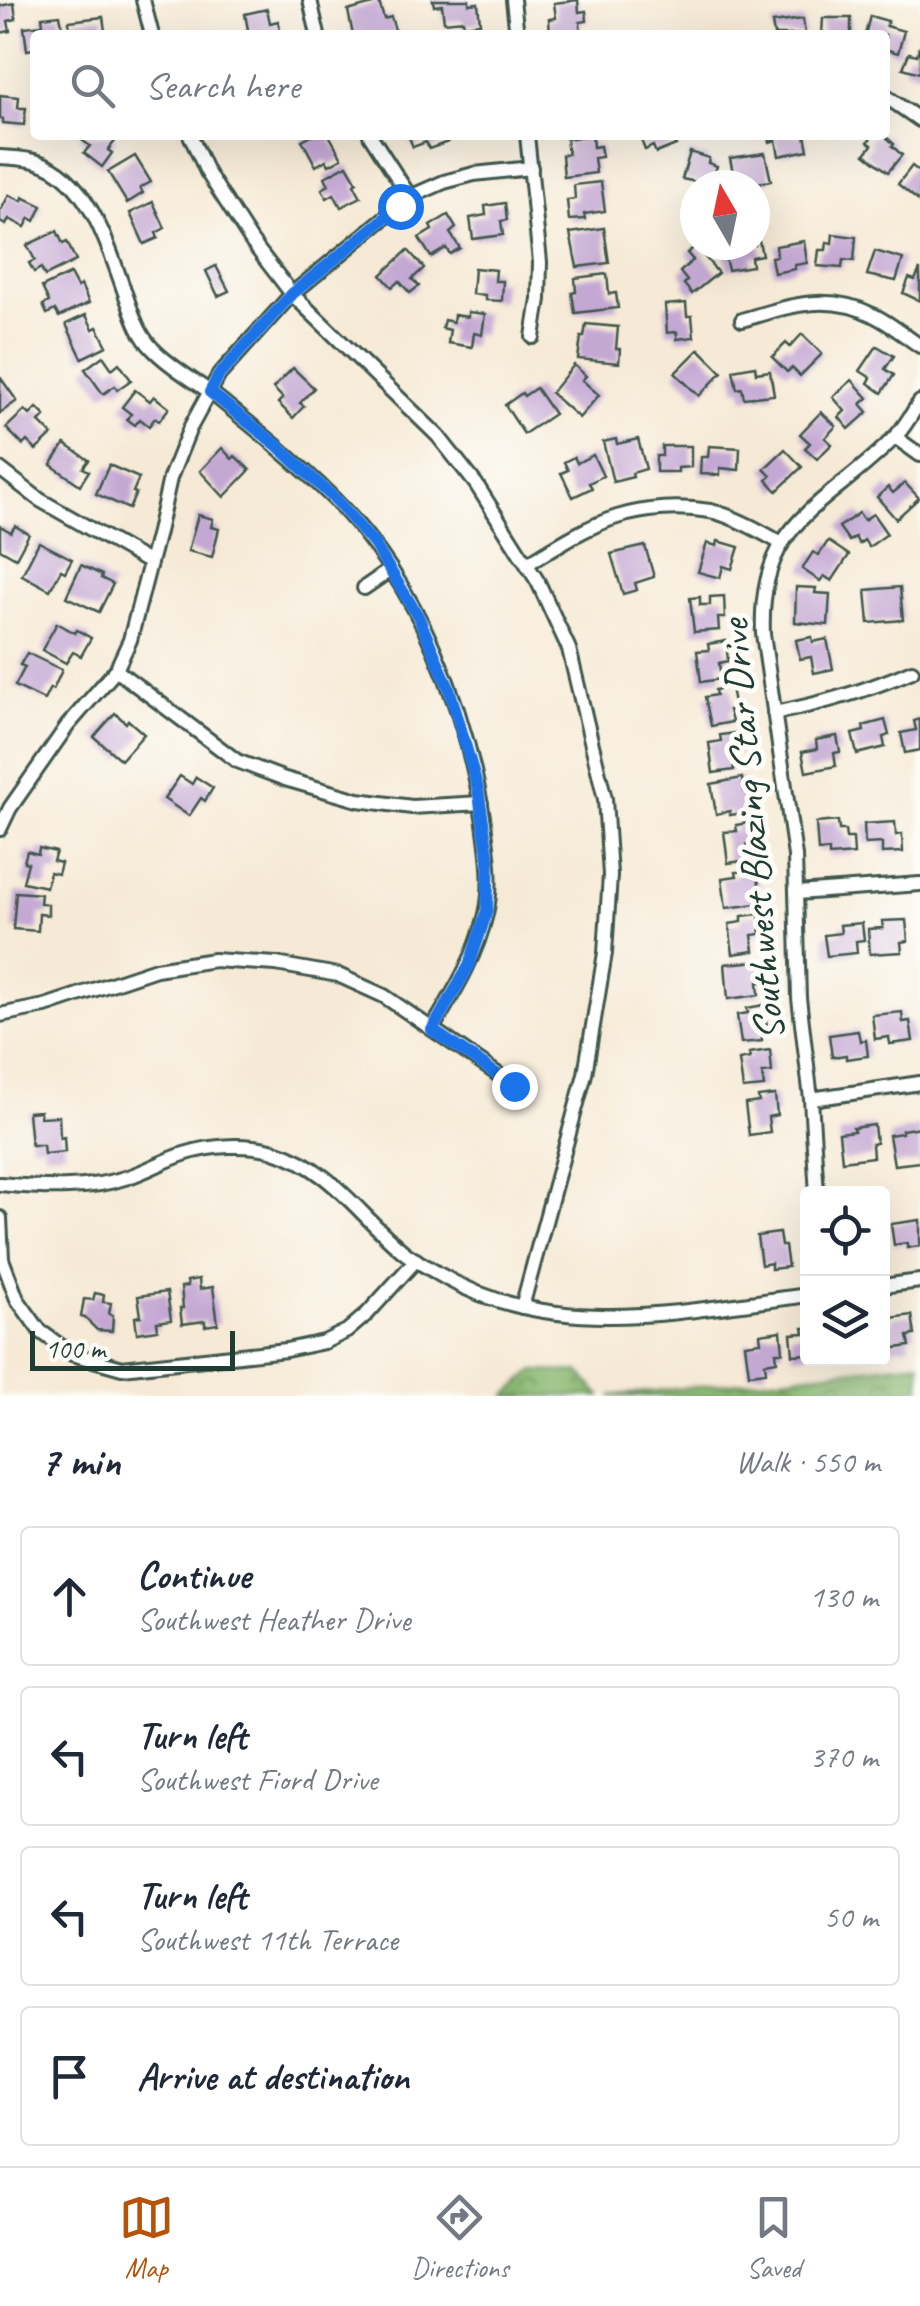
<!DOCTYPE html>
<meta charset="utf-8">
<style>
body{margin:0;font-family:Caveat,sans-serif;background:#f2f2f3;color:#1f2937}
.controls{position:absolute;right:30px;bottom:30px;display:grid;overflow:hidden;border-radius:10px;box-shadow:0 10px 40px #0002}
.controls button{width:90px;height:90px;display:grid;place-items:center;padding:0;border:0;border-bottom:2px solid #e0e1e3;background:#fff;color:#1f2937;font:50px sans-serif}
.compass{position:absolute;left:680px;top:170px;width:90px;height:90px;border-radius:50%;background:#fff;box-shadow:0 10px 40px #0002;rotate:351deg}
.scale{position:absolute;left:30px;bottom:25px;width:205px;box-sizing:border-box;padding-left:10px;border:5px solid #1f3d34;border-top:0;font-size:28px;line-height:35px;white-space:nowrap;color:#1f3d34;-webkit-text-stroke:8px #fdfcf7;paint-order:stroke}
.stop{position:absolute;width:30px;height:30px;margin:-22px;border:8px solid #1a73e8;border-radius:50%;background:#fff}
.stop.end{background:#1a73e8;border-color:#fff;box-shadow:0 2px 10px #0008}
.list{margin:0;padding:0;list-style:none}
h2{display:flex;justify-content:space-between;align-items:center;height:130px;margin:0;padding:0 40px;font-size:42px}
h2 small{font-size:32px;font-weight:400;color:#747a83}
.list li{display:grid;grid-template-columns:65px 1fr auto;gap:30px;align-items:center;box-sizing:border-box;height:140px;margin:0 20px 20px;padding:0 20px;border:2px solid #e0e1e3;border-radius:10px}
.list b{display:block;font-size:38px;white-space:nowrap}
.list p{margin:0;font-size:32px;white-space:nowrap;color:#747a83}
.list em{font-size:32px;font-style:normal;color:#747a83}
.icon{flex:none;width:55px;height:55px;fill:none;stroke:currentColor;stroke-width:2;stroke-linecap:round;stroke-linejoin:round}
.map{position:relative;flex:none;width:920px;height:1396px;overflow:hidden}
.search{position:absolute;background:#fff;box-shadow:0 10px 40px #0002;left:30px;right:30px;top:30px;height:110px;display:flex;align-items:center;gap:25px;box-sizing:border-box;padding:0 35px;border-radius:10px;color:#747a83;font-size:38px}
.sheet{height:770px;background:#fff}
nav{display:flex;justify-content:space-around;align-items:center;box-sizing:border-box;height:140px;border-top:2px solid #e0e1e3;background:#fff;font-size:28px;color:#747a83}
nav a{display:grid;justify-items:center;gap:5px}
nav .on{color:#b45309}
.map>svg:first-child{display:block}
.forest{fill:url(#forest-crowns);stroke:#537a51;stroke-width:2.5}
.building{fill:#c4a8d4}
.lines{fill:none;stroke-linecap:round;stroke-linejoin:round}
.minor-casing{stroke:#3f574c;stroke-width:18}
.minor{stroke:#fff;stroke-width:12}
.route{stroke:#1a73e8;stroke-width:12}
.labels{text-anchor:middle;dominant-baseline:central;stroke-width:10;stroke-linejoin:round;paint-order:stroke}
.street-label{font-size:42px;fill:#1f3d34;stroke:#fdfcf7}
</style>
<div class="map">
<svg width="920" height="1396" viewBox="0 0 920 1396">
<defs>
<pattern id="forest-crowns" width="20" height="18" patternUnits="userSpaceOnUse" patternTransform="scale(2.5)"><rect width="20" height="18" fill="#87b66e"/><path d="M2 6a3 3 0 1 1 6 0M12 15a3 3 0 1 1 6 0" fill="none" stroke="#6e955b"/></pattern>
</defs>
<rect width="100%" height="100%" fill="#fdfcf7"/>
<filter id="ink" filterUnits="userSpaceOnUse"><feTurbulence type="fractalNoise" baseFrequency=".01" numOctaves="2"/><feDisplacementMap in="SourceGraphic" scale="20" xChannelSelector="R" yChannelSelector="G"/><feConvolveMatrix kernelMatrix="1 2 1 2 8 2 1 2 1" color-interpolation-filters="sRGB"/></filter>
<filter id="wash" filterUnits="userSpaceOnUse"><feTurbulence type="fractalNoise" baseFrequency=".0048" numOctaves="4" result="noise"/><feDisplacementMap in="SourceGraphic" scale="40" xChannelSelector="R" yChannelSelector="G"/><feGaussianBlur stdDeviation="2.25" result="paint"/><feColorMatrix in="noise" values="0 0 0 0 0 0 0 0 0 0 0 0 0 0 0 0 0 1.4 0 .05"/><feComposite in="paint" operator="in"/></filter>
<g filter="url(#wash)">
<rect width="100%" height="100%" fill="#f6ead6"/>
<g class="forest">
<path d="M920,1362v26l-69,8h-241z"/>
<path d="M533,1371l46,1 22,24h-95z"/>
</g>
<g id="blocks">
<g class="building">
<path d="M433,0h36v4l9,-1 2,20 -16,2 -1,-5 -19,2 -2,-17 -8,1z"/>
<path d="M578,0l1,12 7,-1 1,10 -7,1 1,13h-31l-1,-16 7,-1 -2,-15z"/>
<path d="M379,2l5,17 7,-2 5,16 -9,2h-34l-5,-24z"/>
<path d="M14,3l2,16 -8,2 2,10 -10,2v-27z"/>
<path d="M267,9l3,14 8,-2 3,14h-32l-4,-21z"/>
<path d="M60,15l3,17 -6,1 1,2h-23v14l-8,1 -3,-23 19,-2 -1,-8z"/>
<path d="M870,16l18,5 -2,5 18,5 -6,22 -13,-4v-14h-20z"/>
<path d="M103,17l2,14 -6,1v3h-29l-1,-14z"/>
<path d="M823,18h28v17h-29z"/>
<path d="M803,19l2,16h-31l-2,-12z"/>
<path d="M919,47h1v26l-17,-5 6,-15 8,2z"/>
<path d="M0,95l19,2 -1,11h8l-2,17 -21,-2v-4l-3,-1z"/>
<path d="M81,135h29l6,5 -8,10 4,3 -10,14 -18,-14 6,-7 -11,-8z"/>
<path d="M312,135h17l13,23 -13,7 -3,-5 -10,6 -14,-26z"/>
<path d="M408,135h38l2,7 -19,7 -3,-7 -13,5z"/>
<path d="M592,135l1,12 7,-1 2,11 -8,1 2,15 -32,4 -2,-22 6,-1 -2,-15z"/>
<path d="M639,135h33l4,10 -20,8 -3,-7 -8,4z"/>
<path d="M768,135h37l3,15 -29,6 -3,-16 -6,2z"/>
<path d="M873,135h11l10,9 -2,2 10,9 -14,17 -23,-18 7,-9 -4,-3z"/>
<path d="M690,152l19,6 -1,5 9,3 -6,19 -29,-6z"/>
<path d="M765,153l6,28 -29,4 -2,-13 -7,1 -3,-15z"/>
<path d="M135,156l16,26 -11,6 3,5 -16,10 -19,-31z"/>
<path d="M347,165l10,17 -3,2 7,13 -20,10 -7,-13 -7,4 -5,-9 7,-4 -4,-8z"/>
<path d="M912,166l8,6v30l-22,-18z"/>
<path d="M601,182l4,29 -21,3 1,5 -16,1 -2,-20 8,-1 -1,-14z"/>
<path d="M9,195l13,6 1,-4 19,9 -7,15 -5,-3 -5,9 -16,-8 -3,6 -6,-3v-10z"/>
<path d="M153,202l12,26 -9,5 2,5 -14,6 -14,-31z"/>
<path d="M505,203l2,17 -6,1 2,14 -30,4 -3,-21 16,-3 -1,-9z"/>
<path d="M448,215l8,13 -6,5 10,15 -10,6 -4,-6 -15,9 -12,-19 13,-8 -2,-4z"/>
<path d="M604,228l5,35 -32,4 -7,-34z"/>
<path d="M57,231l6,13 4,-2 9,19 -31,15 -4,-8 -7,4 -5,-9 6,-3 -8,-15z"/>
<path d="M755,231h2l5,24 -11,2 1,9 -24,4 -4,-16 8,-1 -1,-8h24z"/>
<path d="M833,234l23,3 -2,24 -11,-1 -1,8 -25,-2 2,-16h7l1,-8 5,1z"/>
<path d="M804,241l3,22 -12,2v4l-21,4 -3,-16 6,-1 -1,-10z"/>
<path d="M696,246l22,27 -26,21 -8,-10 3,-3 -7,-9 13,-12 -6,-7z"/>
<path d="M408,250l16,18 -12,11 7,7 -9,7 -11,-12 -7,6 -11,-12z"/>
<path d="M875,251l28,8 -7,22 -29,-6z"/>
<path d="M216,266l13,25 -11,5 -12,-25z"/>
<path d="M474,268l22,2 -1,11h8l-1,20 -17,-1v-5l-13,-1z"/>
<path d="M920,269v32l-17,-8 6,-15 6,2z"/>
<path d="M70,274l7,13 4,-2 8,18 -30,14 -4,-7 -8,4 -4,-9 6,-3 -7,-15z"/>
<path d="M607,274l2,20 7,-1 2,15 -43,5 -3,-20 4,-1 -1,-14z"/>
<path d="M686,303l1,13h5l2,21 -17,2v-7l-10,1 -2,-28z"/>
<path d="M468,312l17,2 -3,21 -8,-2 -2,14 -24,-4 2,-13 -8,-2 2,-8 9,2 1,-7 14,2z"/>
<path d="M86,315l7,14 4,-2 10,19 -25,12 -16,-34z"/>
<path d="M586,324l32,3 -2,22h4l-1,14 -41,-4 3,-22h3z"/>
<path d="M802,334l20,20 -22,22 -8,-8 -5,4 -15,-15 14,-14 4,4z"/>
<path d="M877,346l17,10 -9,13 9,6 -12,18 -14,-10 3,-5 -11,-7z"/>
<path d="M699,349l23,23 -23,24 -24,-23z"/>
<path d="M103,356l9,13 7,-6 12,17 -14,10 -2,-4 -12,8 -18,-25z"/>
<path d="M574,365l12,11 -4,4 17,15 -20,23 -28,-25z"/>
<path d="M755,366l1,7 14,-2 4,24 -30,3 -2,-10 -5,1 -4,-19z"/>
<path d="M293,368l21,20 -14,15 4,3 -11,12 -15,-15 5,-5 -10,-10z"/>
<path d="M0,377l17,24 -17,12z"/>
<path d="M852,380l16,18 -7,6 7,8 -19,17 -10,-12 6,-6 -12,-14z"/>
<path d="M536,388l18,26 -30,20 -19,-29 17,-12 2,3z"/>
<path d="M135,390l15,11 4,-5 15,12 -10,13 -4,-3 -6,8 -9,-7 -5,6 -8,-6 4,-5 -9,-7z"/>
<path d="M37,408l8,8 -6,6 13,13 -16,15 -9,-9 -4,4 -17,-17 19,-18 5,5z"/>
<path d="M821,412l15,14 -11,12 7,6 -15,15 -12,-11 5,-5 -10,-9z"/>
<path d="M616,439l1,5 21,-5 8,30 -14,4 1,4 -20,5 -10,-40z"/>
<path d="M65,444l24,16 -6,8 6,3 -9,14 -29,-20z"/>
<path d="M662,446h29v21l-13,1v4h-22v-16h6z"/>
<path d="M709,446l31,2 -1,22 -19,-2v7l-20,-1 1,-17h7z"/>
<path d="M222,448l10,11 3,-3 15,14 -26,27 -24,-26z"/>
<path d="M785,449l17,18 -25,24 -10,-11 4,-4 -7,-7z"/>
<path d="M593,455l10,21 -14,7 3,5 -19,9 -12,-24 7,-3 -4,-8 10,-5 3,6z"/>
<path d="M109,465l30,13 -6,14 3,1 -7,16 -33,-15z"/>
<path d="M905,483l14,15 -23,21 -19,-22 11,-10 5,6z"/>
<path d="M859,513l5,7 9,-6 14,20 -18,13 -5,-7 -5,4 -4,-7 -6,4 -10,-14z"/>
<path d="M198,515l15,4 -2,8 8,2 -7,28 -24,-6z"/>
<path d="M0,526l11,6 4,-6 14,8 -13,24 -16,-9z"/>
<path d="M718,541l21,6 -7,22 -9,-3 -3,12 -22,-6 9,-29 10,3z"/>
<path d="M828,541l21,14 -17,26 -8,-5 -4,5 -18,-12 11,-17 6,3z"/>
<path d="M39,542l33,17 -7,13 -4,-2 -11,20 -28,-15z"/>
<path d="M645,546l9,31 -19,6 2,7 -14,4 -12,-40z"/>
<path d="M81,565l21,10 -1,3 12,6 -14,28 -33,-15z"/>
<path d="M796,587l20,1 -1,5 15,1 -2,31 -33,-3z"/>
<path d="M900,587l3,33 -34,3 -3,-33z"/>
<path d="M724,596l1,22h-7l1,12 -25,2 -4,-34 10,-1v8h10v-8z"/>
<path d="M57,623l18,10 2,-3 14,8 -10,18 -8,-4 -7,11 -24,-13z"/>
<path d="M812,637l1,5 14,-3 6,30 -19,4 -3,-16 -11,2 -4,-19z"/>
<path d="M726,641l2,20 -9,2 2,16 -20,3 -4,-31 12,-1 -1,-6z"/>
<path d="M27,653l35,17 -9,20 -3,-2 -6,12 -29,-14 10,-19 -5,-2z"/>
<path d="M731,687l4,22 -6,1 3,12 -21,4 -6,-29 11,-2 -1,-5z"/>
<path d="M115,713l11,10 2,-3 16,14 -23,26 -27,-23z"/>
<path d="M920,719v31l-15,3 -4,-20 15,-3 -2,-9z"/>
<path d="M885,720l4,15 -6,2 2,10 -28,7 -5,-20 12,-3 -1,-5z"/>
<path d="M737,733l3,20 -8,1 2,16 -21,3 -4,-30 12,-2 -1,-6z"/>
<path d="M837,736l3,16 -6,1 2,13 -30,6 -4,-20 15,-3 -1,-9z"/>
<path d="M180,776l12,8 4,-7 17,11 -8,13 -4,-3 -12,18 -25,-17z"/>
<path d="M742,778l2,13h4l3,21 -21,3v-4l-14,3 -5,-30z"/>
<path d="M838,821l1,9h6l1,8h7l1,16 -25,2v-6l-11,1 -2,-28z"/>
<path d="M753,822l3,21 -9,1 2,16 -21,3 -4,-31 13,-1 -1,-6z"/>
<path d="M895,822l1,13 6,-1 1,18 -21,1v-10l-17,1 -1,-20z"/>
<path d="M39,848l17,4 -3,9 8,2 -3,11 -8,-2 -4,15 -23,-5 5,-19 -4,-1 3,-11 11,3z"/>
<path d="M757,870l3,21h-5l2,13 -31,4 -4,-30 15,-2 -1,-4z"/>
<path d="M16,892l25,2 -1,9 8,1v11l-9,-1 -1,17 -25,-2z"/>
<path d="M759,914l2,20 -9,1 2,16 -21,3 -4,-30 13,-2v-6z"/>
<path d="M906,920l2,21 -7,1 1,10 -32,2 -2,-25 15,-1 -1,-7z"/>
<path d="M862,923l2,17 -8,1 1,12 -30,3 -3,-21 17,-2 -1,-8z"/>
<path d="M760,961l2,21h-4l1,13 -31,4 -3,-35z"/>
<path d="M764,1005l3,22h-6l1,14 -21,2 -4,-28 11,-2 -1,-5z"/>
<path d="M902,1012l1,10 7,-1 3,20 -23,3 -1,-7 -14,2 -3,-24z"/>
<path d="M858,1031l2,10 6,-1 2,16 -22,3v-4l-14,2 -3,-22z"/>
<path d="M770,1050l2,22 -10,1 2,14 -21,2 -4,-29 11,-2 -1,-5z"/>
<path d="M775,1095l2,20 -9,2 2,15 -21,3 -4,-31 14,-2 -1,-5z"/>
<path d="M40,1111v6l19,-1 1,22 4,-1 1,15 -21,2 -1,-9h-12l-3,-33z"/>
<path d="M874,1125l2,18 -4,1 1,13 -31,4 -3,-28 15,-2 -1,-3z"/>
<path d="M920,1127v35l-26,3 -5,-30 13,-2v-3z"/>
<path d="M920,1220v26l-13,2v-5l-13,2 -3,-21z"/>
<path d="M779,1233l2,13h4l3,21 -17,2v-6l-10,2 -4,-29z"/>
<path d="M199,1279l1,10 13,-2 5,37 -13,2v-5l-23,3 -2,-16h3l-2,-21 7,-1 -1,-5z"/>
<path d="M167,1292l4,28 -14,2 1,8 -21,3 -2,-16 6,-1 -3,-20z"/>
<path d="M95,1293l9,2 -1,7 8,1 -2,11 4,1 -1,16 -15,-1 -12,-12 -4,-1 3,-18 9,1z"/>
<path d="M912,1315l3,20 -7,1 2,10 -28,4v-22l10,-1 -1,-9z"/>
<path d="M803,1328h5v26l-15,1 -2,-21 13,-1z"/>
<path d="M781,1331l2,21h-7l1,9 -12,2 1,9 -17,2 -4,-30 16,-2 -1,-8z"/>
</g>
</g>
</g>
<g filter="url(#ink)">
<use href="#blocks" fill-opacity="0" stroke="#3f574c" stroke-width="2.5"/>
<g class="lines">
<defs>
<g id="minor">
<path d="M143,0l9,35"/>
<path d="M310,0l8,35"/>
<path d="M513,0l4,35"/>
<path d="M885,96l35,24"/>
<path d="M190,135l17,37 45,70 40,52 146,142 38,48 62,98 31,67 36,150 5,76 -5,78 -20,121 -63,233"/>
<path d="M370,135l40,62"/>
<path d="M527,135l13,127 -1,37 -6,38"/>
<path d="M0,157c12,1 26,1 38,5 51,15 72,89 88,134 7,19 12,38 27,53 17,18 41,31 61,46 41,33 82,66 120,104 84,84 132,208 150,324 4,29 9,62 2,91 -10,43 -32,78 -54,115"/>
<path d="M742,320c47,-14 85,-28 131,-5 17,8 32,21 47,31"/>
<path d="M895,437l25,18"/>
<path d="M0,469l40,31 110,63"/>
<path d="M527,564c28,-17 58,-37 90,-47 29,-9 63,-11 93,-6 22,4 52,21 71,32"/>
<path d="M364,588l26,-18"/>
<path d="M116,670l121,91 48,18 73,21 54,7 69,-4"/>
<path d="M774,713c48,-9 92,-22 138,-42"/>
<path d="M0,829l10,-21 58,-83 48,-55 14,-30 28,-108 12,-54 20,-50 29,-53 73,-81 118,-97 34,-15 30,-8 57,-6"/>
<path d="M797,893l123,-9"/>
<path d="M0,1015l45,-9 111,-37 58,-9 62,4 62,11 46,21 131,90"/>
<path d="M811,1099l109,-16"/>
<path d="M0,1184c42,4 87,7 128,-7 19,-6 37,-17 56,-23 27,-9 63,-11 90,-3 58,17 86,66 131,102 9,7 21,13 32,20 115,69 245,38 371,22"/>
<path d="M817,1194l-6,-95 -12,-101 -4,-142 -32,-222c-5,-114 62,-126 130,-195 11,-10 18,-25 27,-37"/>
<path d="M0,1218l2,41 15,40 23,32 32,23 50,14 164,-18 38,-8 23,-11 21,-18 48,-53"/>
<path d="M882,1286l38,-5"/>
</g>
</defs>
<use href="#minor" class="minor-casing"/>
<use href="#minor" class="minor"/>
</g>
</g>
<g class="lines" filter="url(#ink)">
<path class="route" d="M400,206l-108,88 -73,81 -9,17 68,54 58,54 38,44 44,72 31,72 29,101 11,71 -2,51 -18,55 -37,64 82,56"/>
</g>
<g class="labels">
<g class="street-label">
<text transform="translate(752 830) rotate(-95)">Southwest Blazing Star Drive</text>
</g>
</g>
</svg>
<div class="controls">
<button><svg class="icon" aria-label="locate" viewBox="0 0 24 24"><circle cx="12" cy="12" r="6"/><path d="M12 2v4M12 18v4M2 12h4M18 12h4"/></svg></button>
<button><svg class="icon" aria-label="layers" viewBox="0 0 24 24"><path d="M12 4l9 5-9 5-9-5zM3 14l9 5 9-5"/></svg></button>
</div>
<svg class="compass" viewBox="-18 -18 36 36"><path d="M0-13l5 13h-10z" fill="#e53935"/><path d="M0 13l5-13h-10z" fill="#747a83"/></svg>
<div class="scale">100 m</div>
<div class="stop" style="left:400px;top:206px"></div>
<div class="stop end" style="left:514px;top:1086px"></div>
<div class="search"><svg class="icon" aria-label="search" viewBox="0 0 24 24"><circle cx="10" cy="10" r="6"/><path d="M15 15l6 6"/></svg>Search here</div>
</div>
<section class="sheet">
<h2>7 min<small>Walk · 550 m</small></h2>
<ul class="list">
<li><svg class="icon" aria-label="ahead" viewBox="0 0 24 24"><path d="M12 20V5M6 11l6-6 6 6"/></svg><div><b>Continue</b><p>Southwest Heather Drive</p></div><em>130 m</em></li>
<li><svg class="icon" aria-label="left" viewBox="0 0 24 24"><path d="M17 20v-9H6M10 6l-5 5 5 5"/></svg><div><b>Turn left</b><p>Southwest Fiord Drive</p></div><em>370 m</em></li>
<li><svg class="icon" aria-label="left" viewBox="0 0 24 24"><path d="M17 20v-9H6M10 6l-5 5 5 5"/></svg><div><b>Turn left</b><p>Southwest 11th Terrace</p></div><em>50 m</em></li>
<li><svg class="icon" aria-label="arrive" viewBox="0 0 24 24"><path d="M6 21V4h12l-3 4 3 4H6"/></svg><div><b>Arrive at destination</b></div></li>
</ul>
</section>
<nav>
<a class="on"><svg class="icon" aria-label="map" viewBox="0 0 24 24"><path d="M3 6l6-2 6 2 6-2v14l-6 2-6-2-6 2zM9 4v14M15 6v14"/></svg>Map</a>
<a><svg class="icon" aria-label="directions" viewBox="0 0 24 24"><path d="M12 3l9 9-9 9-9-9zM9 14v-3h6M13 9l2 2-2 2"/></svg>Directions</a>
<a><svg class="icon" aria-label="saved" viewBox="0 0 24 24"><path d="M7 4h10v16l-5-4-5 4z"/></svg>Saved</a>
</nav>
